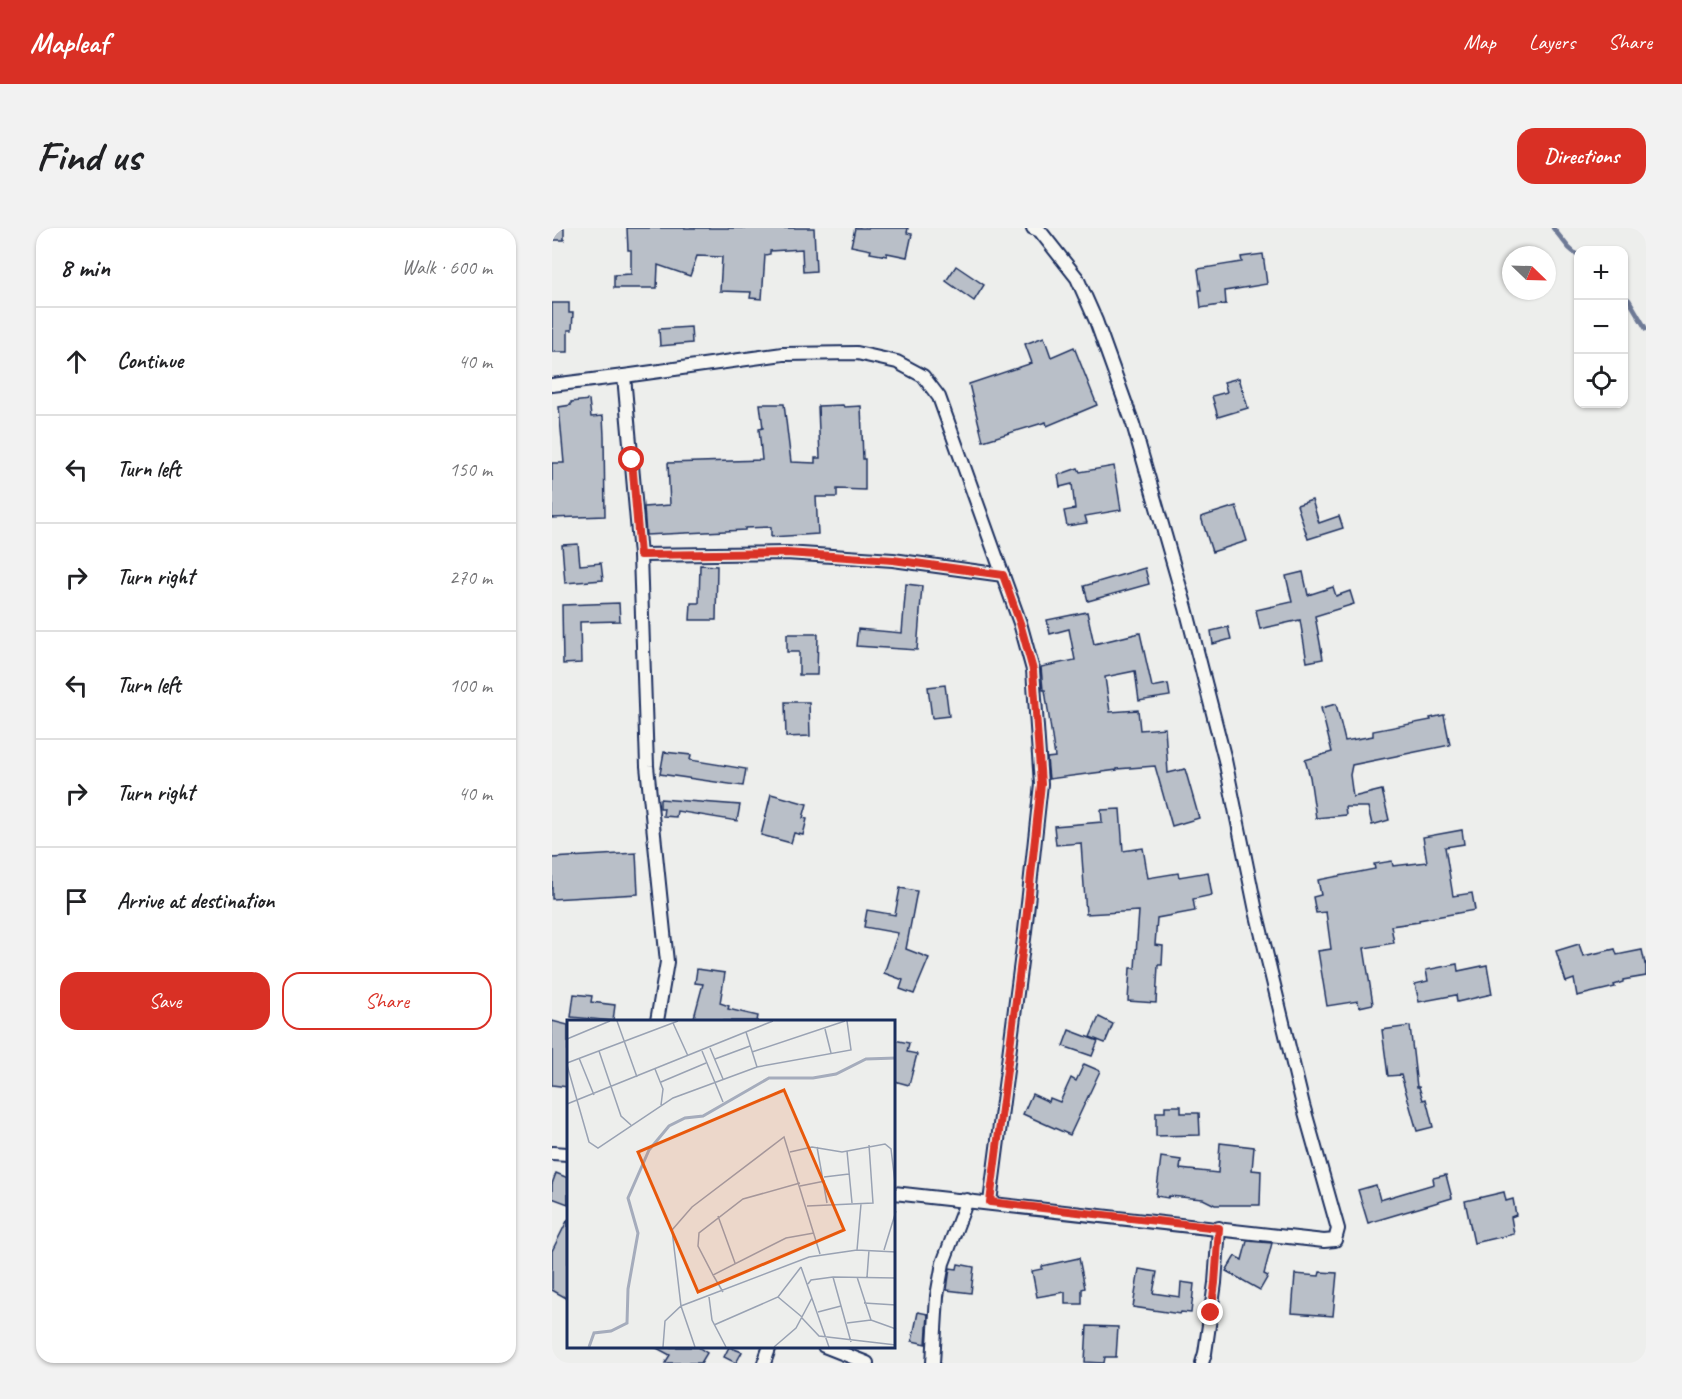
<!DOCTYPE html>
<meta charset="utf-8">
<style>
body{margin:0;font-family:Caveat,sans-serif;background:#f2f2f2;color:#202124}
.controls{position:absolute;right:18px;top:18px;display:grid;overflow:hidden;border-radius:12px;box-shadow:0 2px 4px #0004}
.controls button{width:54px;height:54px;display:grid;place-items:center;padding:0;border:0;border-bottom:2px solid #e0e0e0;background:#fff;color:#202124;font:30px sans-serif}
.compass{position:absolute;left:950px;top:18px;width:54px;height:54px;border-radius:50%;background:#fff;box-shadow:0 2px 4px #0004;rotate:113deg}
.stop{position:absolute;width:18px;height:18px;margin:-14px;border:4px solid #d93025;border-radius:50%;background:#fff}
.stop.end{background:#d93025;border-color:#fff;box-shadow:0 2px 6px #0008}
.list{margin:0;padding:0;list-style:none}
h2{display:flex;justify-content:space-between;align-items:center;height:78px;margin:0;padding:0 24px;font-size:26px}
h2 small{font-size:20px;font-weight:400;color:#757577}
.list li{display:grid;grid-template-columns:39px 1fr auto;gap:18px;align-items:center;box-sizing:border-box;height:108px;padding:0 24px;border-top:2px solid #e0e0e0}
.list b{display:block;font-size:22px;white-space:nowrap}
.list em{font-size:20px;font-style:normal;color:#757577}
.actions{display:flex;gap:12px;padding:18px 24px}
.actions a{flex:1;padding:14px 0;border:2px solid #d93025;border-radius:18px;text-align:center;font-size:21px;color:#d93025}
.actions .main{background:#d93025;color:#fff}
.icon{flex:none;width:33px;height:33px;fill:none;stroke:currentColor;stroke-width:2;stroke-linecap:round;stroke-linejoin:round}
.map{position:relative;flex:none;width:1094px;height:1135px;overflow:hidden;border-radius:18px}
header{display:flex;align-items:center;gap:36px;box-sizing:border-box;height:84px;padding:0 30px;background:#d93025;color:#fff}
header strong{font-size:28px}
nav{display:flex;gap:33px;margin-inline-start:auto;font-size:21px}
.intro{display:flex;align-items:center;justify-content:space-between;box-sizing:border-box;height:144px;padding:0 36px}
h1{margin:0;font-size:42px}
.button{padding:15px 27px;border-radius:18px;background:#d93025;color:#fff;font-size:21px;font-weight:700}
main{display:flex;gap:36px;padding:0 36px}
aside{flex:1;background:#fff;border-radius:18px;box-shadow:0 2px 4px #0004}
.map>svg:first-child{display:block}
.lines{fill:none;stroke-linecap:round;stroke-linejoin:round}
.stream{stroke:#6e7a96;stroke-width:4.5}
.building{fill:#b9bfc8;stroke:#1b2f5e;stroke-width:1.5}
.street-casing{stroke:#1b2f5e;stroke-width:16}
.street{stroke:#f6f6f2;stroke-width:12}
.route{stroke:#d93025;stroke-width:8}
.inset-river{fill:none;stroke:#a5acbc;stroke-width:3}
.inset-road{fill:none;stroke:#99a2b3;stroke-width:1.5}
.view{fill:#e8590c;fill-opacity:0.15;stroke:#e8590c;stroke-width:3}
.inset-edge{fill:none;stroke:#1b2f5e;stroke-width:3}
</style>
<header>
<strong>Mapleaf</strong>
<nav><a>Map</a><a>Layers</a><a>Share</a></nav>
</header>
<div class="intro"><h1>Find us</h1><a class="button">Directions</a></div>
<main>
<aside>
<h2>8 min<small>Walk · 600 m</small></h2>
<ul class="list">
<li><svg class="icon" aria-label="ahead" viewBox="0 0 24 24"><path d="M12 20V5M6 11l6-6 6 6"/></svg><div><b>Continue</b></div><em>40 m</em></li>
<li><svg class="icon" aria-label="left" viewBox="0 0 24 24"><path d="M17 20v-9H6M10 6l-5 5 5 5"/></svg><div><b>Turn left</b></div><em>150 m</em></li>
<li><svg class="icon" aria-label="right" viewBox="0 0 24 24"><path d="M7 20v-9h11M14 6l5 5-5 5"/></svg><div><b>Turn right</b></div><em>270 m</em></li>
<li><svg class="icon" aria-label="left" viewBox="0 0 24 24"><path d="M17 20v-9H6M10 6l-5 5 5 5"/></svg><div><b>Turn left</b></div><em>100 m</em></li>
<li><svg class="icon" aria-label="right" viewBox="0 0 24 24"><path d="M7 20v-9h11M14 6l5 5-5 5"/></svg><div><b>Turn right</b></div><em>40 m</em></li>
<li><svg class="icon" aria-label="arrive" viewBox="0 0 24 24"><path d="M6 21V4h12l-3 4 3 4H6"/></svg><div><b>Arrive at destination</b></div></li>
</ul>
<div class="actions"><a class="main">Save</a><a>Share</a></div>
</aside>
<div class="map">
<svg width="1094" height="1135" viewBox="0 0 1094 1135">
<rect width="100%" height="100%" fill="#edeeec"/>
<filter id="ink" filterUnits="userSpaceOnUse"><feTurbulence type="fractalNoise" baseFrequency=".0167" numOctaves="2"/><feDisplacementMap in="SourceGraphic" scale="12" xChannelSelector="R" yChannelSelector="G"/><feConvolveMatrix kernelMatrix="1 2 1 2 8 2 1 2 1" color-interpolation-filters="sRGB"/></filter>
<g filter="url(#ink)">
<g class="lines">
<g class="stream">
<path d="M1001,0l16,20 9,8"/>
<path d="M1072,68l5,4 17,29"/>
</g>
</g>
<g class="building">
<rect x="0" y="0" width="12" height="12"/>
<path d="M75,0h187l2,43 -13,1 -1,-23 -32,2v3l-5,1 -3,44 -12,-1 1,-6 -31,-1 2,-34 -25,-1 -7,20 -32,-11 -1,23h-43v-13l17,-1v-24h-3z"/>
<path d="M303,0h53l-1,5 5,1 -5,23 -20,-4v3l-17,-3 1,-3 -20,-4z"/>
<path d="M711,26l4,30 -42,7 1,13 -25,4 -2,-18h2l-3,-21 44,-7 -1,-5z"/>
<path d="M404,38l28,19 -10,16 -28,-20z"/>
<path d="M0,75h17v10h4l-1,17h-4v22h-16z"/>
<path d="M139,99l1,16 -32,3 -1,-17z"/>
<path d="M492,109l7,20 23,-10 23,58 -50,21 -1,-4 -63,19 -14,-57 63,-21 -7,-19z"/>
<path d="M687,150l9,30 -30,9 -6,-21 15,-4 -3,-10z"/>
<path d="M37,172l2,17 12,-1 1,20 1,80 -53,2v-55h12l-5,-56 12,-2v-3z"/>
<path d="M208,176h24l7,58 24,1v-5h5l-2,-52 25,-1 1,2 17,-1 2,53h2v31l-28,-1v8h-21l2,37 -47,3v-10l-26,1v2l-99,5 -2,-28 26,-2 -2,-42 94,-3 -3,-31 4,-1z"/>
<path d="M562,238l7,44 -36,6 2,7 -20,3 -3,-15 11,-2 -3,-25 -12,3 -2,-12 20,-7 2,4z"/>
<path d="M760,272l7,23 20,-7 4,12 -35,11 -11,-34z"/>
<path d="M684,278l11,35 -35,11 -11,-35z"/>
<path d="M26,316l2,21 21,-2 2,17 -38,3 -3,-38z"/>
<path d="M148,337l17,1 -1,54h-26l1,-17h8z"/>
<path d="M593,340l4,16 -61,17 -4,-15z"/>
<path d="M751,344l5,23 25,-8 3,9 14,-5 4,13 -39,12 8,43 -16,3 -7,-42 -40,9 -4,-19 36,-8 -6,-26z"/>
<path d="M354,356l16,2 -5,64 -61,-4 2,-17 44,4z"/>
<path d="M67,375l1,18 -40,1 1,41 -18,1 -1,-59z"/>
<path d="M535,384l7,32 46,-11 12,54 16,-3 2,12 -31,5 -4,-30 -30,6 5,35 28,-2 2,20 25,-2 3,45 17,-4 14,49 -27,8 -17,-60 -38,3v1l-68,9 -2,-21 8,-1 -10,-67h-2l-2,-23 34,-7 -6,-31 -19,5 -3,-14z"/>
<path d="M676,399l3,12 -18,5 -2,-13z"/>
<path d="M235,406h31l-1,41h-18v-23h-12z"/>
<path d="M393,457l4,31 -17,2 -4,-31z"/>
<path d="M233,474h24l1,34 -24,1z"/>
<path d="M784,476l9,37 28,-5v-5l58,-11 -1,-2 14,-3 6,30 -98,20 -2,10 3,22 29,-7 7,30 -17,5 -4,-18h-23l1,8 -30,3 -6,-41 -5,-17 27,-8 -11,-44z"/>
<path d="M112,524l27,3 -1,5 56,9 -3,17 -83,-12z"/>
<path d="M219,566l36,10 -4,14 4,1 -4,16 -9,-2 -3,10 -30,-8z"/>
<path d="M108,571l80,6 -3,16 -60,-10 -1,6 -13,-1 1,-8h-4z"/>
<path d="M568,581l3,42 20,-3 5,30 30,-5 1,4 29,-5 4,23 -19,4 2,12 -38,7 -2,27 8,1 -1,19h-4l-2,38 -28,-2 2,-33h5l4,-57 -53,3 -5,-71 -25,2 -2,-19 48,-4 -1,-12z"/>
<path d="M910,602l2,14 -19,3 8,49 19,-3 3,17 -56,10v2l-28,4 3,17 -30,5 9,56 -14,3 -1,-6 -31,5 -9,-55 13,-2 -5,-37 -10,1 -3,-16 8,-2 -3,-15 57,-11 -1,-5 18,-3 1,5 34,-4 -4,-25z"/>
<path d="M84,625l2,41 -86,5v-41z"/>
<path d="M348,660l17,3 -11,58 23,9 -15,36 -14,-5 3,-9 -19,-7 14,-40 -34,-6 3,-17 28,5z"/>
<path d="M1027,716l4,12 32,-7 2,6 25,-5 3,14 1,-1v13l-23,4v2l-9,3 1,2 -38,9 -3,-17 -8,3 -10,-31z"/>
<path d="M905,736l1,7 29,-6 5,29 -35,8 -1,-7 -37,7 -4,-18 13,-3 -2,-11z"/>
<path d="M145,741l28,4 -5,30 9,3 -1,3 30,7 -1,5h-64l10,-37 -8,-1z"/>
<path d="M22,766l18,2 -1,6 24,3 -2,16 -42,-4z"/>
<path d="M547,789l14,7 -8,19 -15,-6z"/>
<path d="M0,793l16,4v62l-16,-2z"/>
<path d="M858,798l7,61h2l4,13 3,-1 7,28 -16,4 -16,-56 -13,1 -6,-46z"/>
<path d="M517,802l29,11 -6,15 -29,-10z"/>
<path d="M342,812l15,3 -2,9 10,2 -8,31 -15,-4z"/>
<path d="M532,836l16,7 -30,64 -47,-21 9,-20 17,8 1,-4 10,4 11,-24 5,3z"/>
<path d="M613,878h16v7h18l1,22 -44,1v-24h9z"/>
<path d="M668,915l34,4 -2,23 9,1 -1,34h-45l-12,-6 -34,-3 -1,2 -12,-2 5,-39 20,3 -1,9 38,4z"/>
<path d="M4,945l12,5v26l-16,-6v-14z"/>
<path d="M894,947l6,23 -84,25 -10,-33 18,-5 4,15 54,-16 -1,-6z"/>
<path d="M952,964l2,9 7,-2 3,16 -5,2 3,17 -40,9 -9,-42z"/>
<path d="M16,991v80l-16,-9v-39z"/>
<path d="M695,1013l25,2 -8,31 4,2 -8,14 -34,-19 9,-15 7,4z"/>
<path d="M527,1030l6,30 -3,1v15h-17v-12l-28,5 -5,-26 10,-2v-3z"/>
<path d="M406,1036l16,3 -3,26 -24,-3 3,-22 7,1z"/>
<path d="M587,1041l18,3 -4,21 27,4 1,-15 13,2 -3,29 -10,-1 -1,2 -47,-7z"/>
<path d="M768,1044l17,1 -4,43 -41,-3 3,-39 24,2z"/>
<path d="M366,1084l10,2 -2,30 -14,-3z"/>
<path d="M535,1098l31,1 -2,30h-11l-1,6 -19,-1z"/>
<path d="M103,1119h43l9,6 -6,10h-36l5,-8z"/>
<path d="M177,1119l13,5 -6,11 -12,-6z"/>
</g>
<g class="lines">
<defs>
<g id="street">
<path d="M72,148l159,-22 74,-1 40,9 26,14 16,21 81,226 13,47 8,114 -16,147 -35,271"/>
<path d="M0,157l72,-9 16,179 7,211 20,196 -10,59"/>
<path d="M88,327l146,-2 107,7 110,15"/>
<path d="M0,925l16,1"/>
<path d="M342,965l430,48 11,-1 3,-11 -35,-124 -47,-194 -31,-151 -39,-152 -53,-184 -37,-103 -19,-43 -37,-47 -7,-3"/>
<path d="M272,1118l43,17"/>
<path d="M212,1135l6,-17"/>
<path d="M381,1135l4,-67 6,-33 24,-63"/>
<path d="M650,1135l3,-10 10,-70 4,-55"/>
</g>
</defs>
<use href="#street" class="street-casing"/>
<use href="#street" class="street"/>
</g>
</g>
<g class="lines" filter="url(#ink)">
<path class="route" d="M80,232l8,95 146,-2 107,7 110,15 17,48 13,47 8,114 -16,146 -35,272 229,26 -4,55 -4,30"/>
</g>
<g transform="translate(15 792)">
<rect width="328" height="328" fill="#edeeec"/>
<path class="inset-river" d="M22,327l5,-14 17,-2 16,-8 1,-34 10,-56 -10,-35 21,-48 20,-24 16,-8 18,-2 66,-38h44l23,-4 30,-15 30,-1"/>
<path class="inset-road" d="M50,1l20,56M106,3l15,33M258,9l6,24M179,12l11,35M0,19l43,-18M143,28l13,31M32,31l22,65 10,9M135,31l21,51M185,32l93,-31M12,38l15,37M148,39l35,-13M0,43l111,-42M0,45l22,77 9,6 75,-50 84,-31 94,-17 -4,-29M88,49l8,20 -2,16M94,62l45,-19M0,84l206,-83M250,127l10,56M280,131l5,52M223,132l22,-5 30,5 43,-8 6,5 5,42M257,157l25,-3M233,166l25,-5M240,186l66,-3 -4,-58M151,196l17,47M290,230l4,-46M317,230l12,-39M234,247l28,80M146,255l-15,-29 1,-13 44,-34 57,-16M266,257l18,65M290,257l14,43M300,257l2,-27M241,264l3,-4 22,-3 63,1M156,272l-10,-17 73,-37 28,-5M142,277l3,23 14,27M211,277l24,20M297,283l32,2M251,292l23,-6M235,298l17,18 77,9M280,303l24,-3 25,9M147,305l64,-28 23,-30M96,327l2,-26 16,-15 128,-49 48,-7 39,2M128,327l-14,-41 -9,-76 20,-23 92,-70 36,117M207,327l22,-19 16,-30"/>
<path class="view" d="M217,70l60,140 -146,62 -60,-140z"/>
<rect width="328" height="328" class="inset-edge"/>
</g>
</svg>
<div class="controls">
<button>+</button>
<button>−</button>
<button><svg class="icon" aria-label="locate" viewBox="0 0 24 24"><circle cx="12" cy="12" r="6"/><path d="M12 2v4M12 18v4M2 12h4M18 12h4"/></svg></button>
</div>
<svg class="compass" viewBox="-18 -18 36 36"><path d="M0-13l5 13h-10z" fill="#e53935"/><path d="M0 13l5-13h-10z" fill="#757577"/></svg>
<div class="stop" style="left:80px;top:232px"></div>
<div class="stop end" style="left:659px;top:1085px"></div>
</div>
</main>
